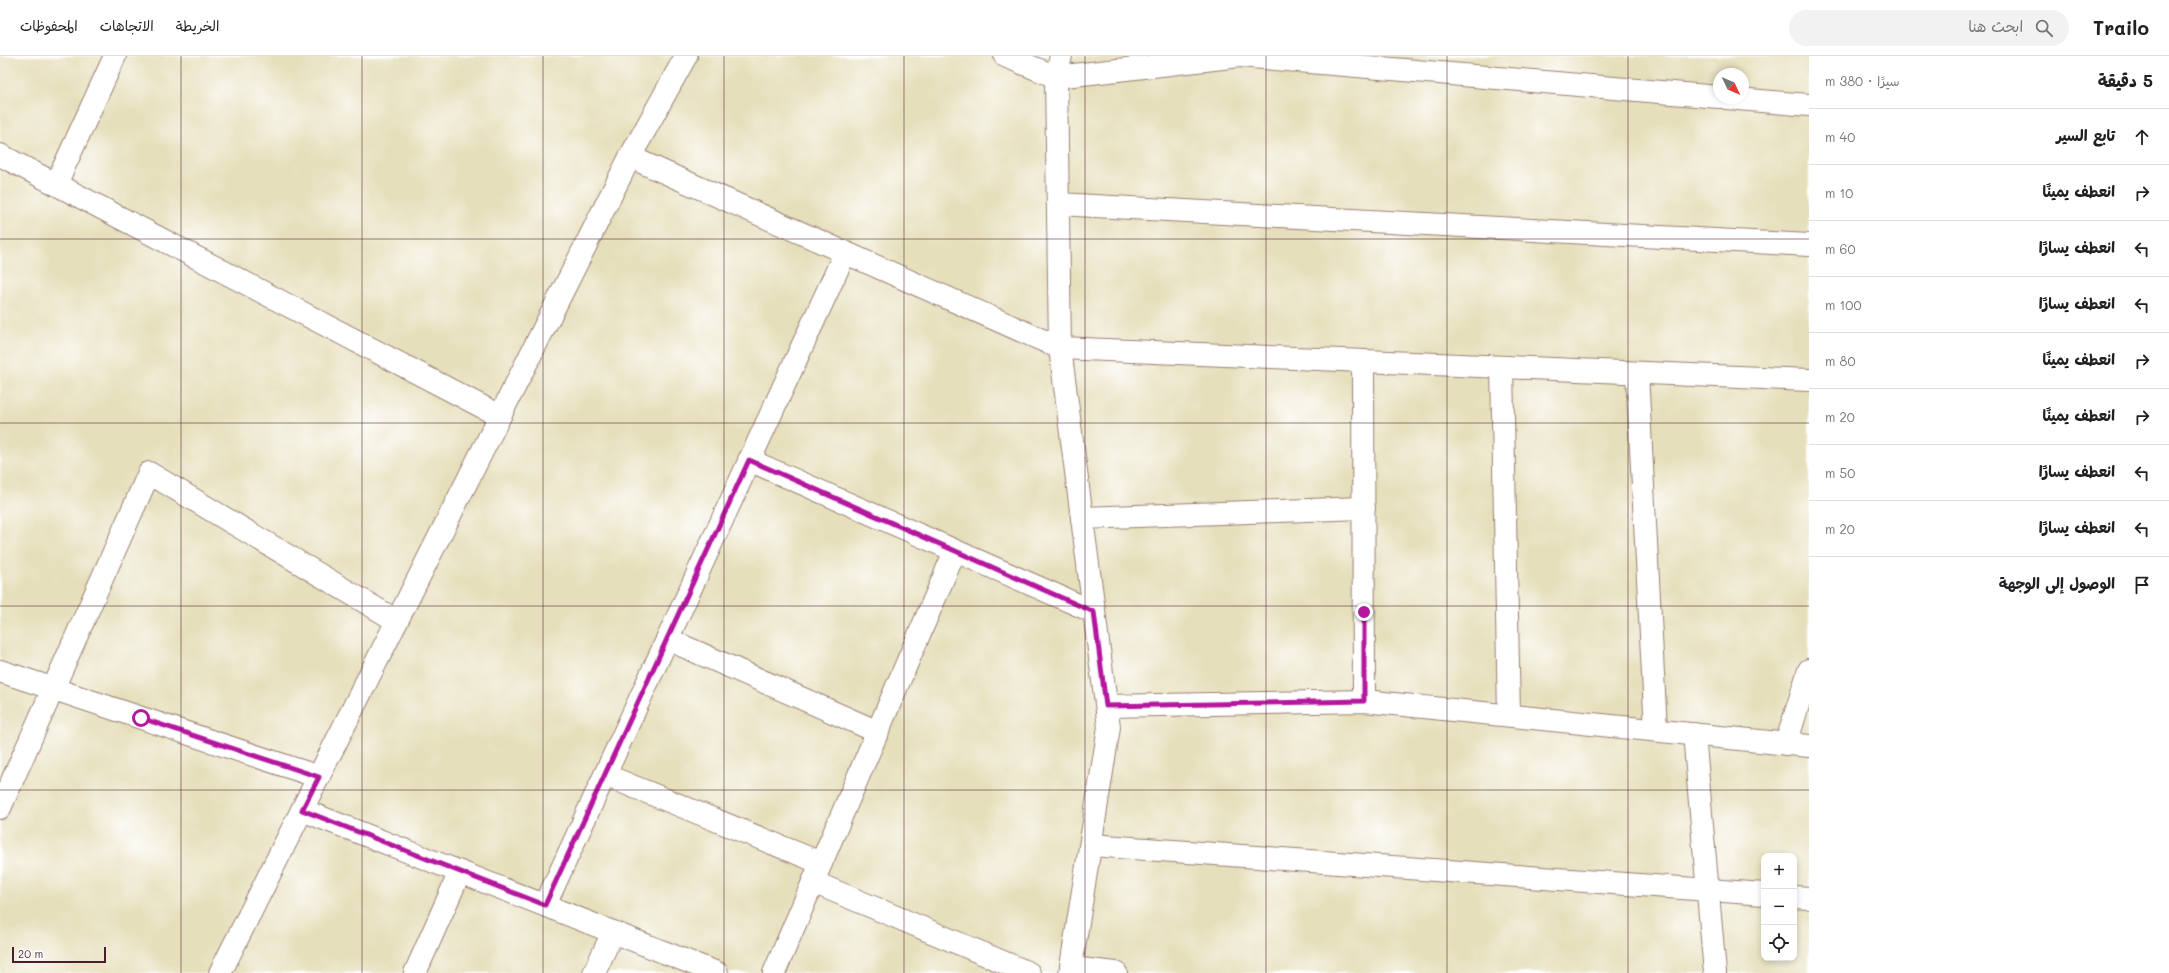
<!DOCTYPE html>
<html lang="ar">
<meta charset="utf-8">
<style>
body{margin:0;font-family:Mali,"Playpen Sans Arabic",sans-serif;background:#f2f2f2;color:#202124;direction:rtl}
.controls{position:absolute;right:12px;bottom:12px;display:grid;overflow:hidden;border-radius:8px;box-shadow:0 2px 6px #0003}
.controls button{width:36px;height:36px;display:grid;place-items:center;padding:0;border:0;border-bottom:1px solid #e0e0e0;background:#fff;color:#202124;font:20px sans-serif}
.compass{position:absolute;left:1713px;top:12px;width:36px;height:36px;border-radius:50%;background:#fff;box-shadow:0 2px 6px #0003;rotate:134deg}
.scale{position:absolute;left:12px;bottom:10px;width:94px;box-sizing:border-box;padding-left:4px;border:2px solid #4a1f2b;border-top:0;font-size:11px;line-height:14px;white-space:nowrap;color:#4a1f2b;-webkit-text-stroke:3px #fff;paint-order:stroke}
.stop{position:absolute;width:12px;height:12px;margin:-9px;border:3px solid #b5179e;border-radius:50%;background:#fff}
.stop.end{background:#b5179e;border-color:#fff;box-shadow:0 1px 4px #0008}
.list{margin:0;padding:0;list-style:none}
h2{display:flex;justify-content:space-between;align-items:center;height:52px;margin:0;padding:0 16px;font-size:17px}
h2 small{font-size:13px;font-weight:400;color:#757577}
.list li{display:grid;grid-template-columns:26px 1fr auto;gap:12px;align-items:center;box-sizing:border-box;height:56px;padding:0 16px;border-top:1px solid #e0e0e0}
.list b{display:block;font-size:15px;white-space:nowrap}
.list em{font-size:13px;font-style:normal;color:#757577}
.icon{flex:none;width:22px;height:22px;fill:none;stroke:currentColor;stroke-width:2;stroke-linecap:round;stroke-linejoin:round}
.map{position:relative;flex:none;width:1809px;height:917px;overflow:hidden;direction:ltr}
header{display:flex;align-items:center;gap:24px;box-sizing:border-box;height:56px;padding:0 20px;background:#fff;border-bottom:1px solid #e0e0e0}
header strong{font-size:19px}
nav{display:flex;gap:22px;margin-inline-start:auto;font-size:14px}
.search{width:280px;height:36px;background:#f2f2f2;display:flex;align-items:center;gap:10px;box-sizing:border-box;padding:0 14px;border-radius:22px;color:#757577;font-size:15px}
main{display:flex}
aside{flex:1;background:#fff}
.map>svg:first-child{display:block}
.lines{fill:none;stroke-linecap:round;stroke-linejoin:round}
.minor-casing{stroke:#987f73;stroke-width:24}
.minor{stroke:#fff;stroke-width:22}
.route{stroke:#b5179e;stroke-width:5}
.grid{fill:none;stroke:#4a1f2b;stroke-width:1;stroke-opacity:0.55}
</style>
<header>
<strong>Trailo</strong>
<div class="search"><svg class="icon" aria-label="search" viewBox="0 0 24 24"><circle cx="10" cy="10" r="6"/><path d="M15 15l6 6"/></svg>ابحث هنا</div>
<nav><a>الخريطة</a><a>الاتجاهات</a><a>المحفوظات</a></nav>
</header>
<main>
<aside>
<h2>5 دقيقة<small>سيرًا · 380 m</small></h2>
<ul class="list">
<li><svg class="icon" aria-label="ahead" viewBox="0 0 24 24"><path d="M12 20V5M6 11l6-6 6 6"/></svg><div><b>تابع السير</b></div><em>40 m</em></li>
<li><svg class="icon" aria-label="right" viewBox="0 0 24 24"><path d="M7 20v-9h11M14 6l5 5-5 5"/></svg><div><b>انعطف يمينًا</b></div><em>10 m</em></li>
<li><svg class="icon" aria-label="left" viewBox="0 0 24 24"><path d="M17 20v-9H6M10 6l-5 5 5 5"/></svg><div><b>انعطف يسارًا</b></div><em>60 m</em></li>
<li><svg class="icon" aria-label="left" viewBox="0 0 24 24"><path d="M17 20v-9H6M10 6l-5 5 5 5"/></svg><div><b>انعطف يسارًا</b></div><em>100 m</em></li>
<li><svg class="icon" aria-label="right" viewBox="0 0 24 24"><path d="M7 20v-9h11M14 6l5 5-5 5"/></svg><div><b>انعطف يمينًا</b></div><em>80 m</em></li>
<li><svg class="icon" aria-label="right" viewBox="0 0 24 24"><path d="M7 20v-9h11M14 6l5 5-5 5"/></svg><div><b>انعطف يمينًا</b></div><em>20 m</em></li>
<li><svg class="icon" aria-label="left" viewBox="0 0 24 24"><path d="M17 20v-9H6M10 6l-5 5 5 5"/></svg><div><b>انعطف يسارًا</b></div><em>50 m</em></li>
<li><svg class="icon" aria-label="left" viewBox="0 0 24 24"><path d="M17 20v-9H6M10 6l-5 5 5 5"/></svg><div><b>انعطف يسارًا</b></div><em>20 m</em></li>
<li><svg class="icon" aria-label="arrive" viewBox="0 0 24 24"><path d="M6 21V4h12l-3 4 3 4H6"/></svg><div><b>الوصول إلى الوجهة</b></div></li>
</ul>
</aside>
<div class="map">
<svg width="1809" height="917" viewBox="0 0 1809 917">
<rect width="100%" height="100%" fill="#fff"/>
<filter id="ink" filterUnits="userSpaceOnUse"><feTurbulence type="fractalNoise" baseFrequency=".025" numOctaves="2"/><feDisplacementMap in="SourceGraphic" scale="8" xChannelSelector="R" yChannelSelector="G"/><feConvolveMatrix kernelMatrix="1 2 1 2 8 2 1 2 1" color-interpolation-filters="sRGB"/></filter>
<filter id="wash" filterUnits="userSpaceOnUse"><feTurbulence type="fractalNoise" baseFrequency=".012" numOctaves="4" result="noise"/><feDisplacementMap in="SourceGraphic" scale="16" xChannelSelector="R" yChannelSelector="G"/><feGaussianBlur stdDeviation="0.9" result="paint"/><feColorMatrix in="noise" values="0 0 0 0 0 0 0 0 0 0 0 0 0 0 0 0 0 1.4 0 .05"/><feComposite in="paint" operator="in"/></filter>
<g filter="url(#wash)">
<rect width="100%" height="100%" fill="#e6dfbb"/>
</g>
<g filter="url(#ink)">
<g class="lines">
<defs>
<g id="minor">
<path d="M1005,0l51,21 184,-21 479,41"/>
<path d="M1061,0l-5,21 4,271 49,379 -39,246"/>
<path d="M1726,42l83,7"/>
<path d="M0,99l500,261"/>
<path d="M630,101l430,191 749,32"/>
<path d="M56,128l59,-128"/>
<path d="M1058,148l751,41"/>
<path d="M1363,305l1,340"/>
<path d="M1502,311l7,348"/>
<path d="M1637,317l19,357"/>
<path d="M749,404l345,152"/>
<path d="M1082,462l282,-10"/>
<path d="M667,583l211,93"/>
<path d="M0,615l319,106"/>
<path d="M1107,650l257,-5 445,45"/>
<path d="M1694,678l21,239"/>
<path d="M1786,688l23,-74"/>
<path d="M605,719l216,88"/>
<path d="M0,752l149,-335 248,148"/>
<path d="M302,754l415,163"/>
<path d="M1091,789l673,49"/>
<path d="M813,826l216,91"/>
<path d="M1794,841l15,1"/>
<path d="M545,849l300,-652"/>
<path d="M1071,912l45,5"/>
<path d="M220,917l410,-816 56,-101"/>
<path d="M415,917l45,-101"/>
<path d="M594,917l19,-41"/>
<path d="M774,917l181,-422"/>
</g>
</defs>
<use href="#minor" class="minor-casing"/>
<use href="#minor" class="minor"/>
</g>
</g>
<g class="lines" filter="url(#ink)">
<path class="route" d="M141,662l178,59 -17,33 243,95 204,-445 345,152 12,94 258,-5v-89"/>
</g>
<path class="grid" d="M181,0v917M362,0v917M543,0v917M724,0v917M904,0v917M1085,0v917M1266,0v917M1447,0v917M1628,0v917M0,183h1809M0,367h1809M0,550h1809M0,734h1809"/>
</svg>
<div class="controls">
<button>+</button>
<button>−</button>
<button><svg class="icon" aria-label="locate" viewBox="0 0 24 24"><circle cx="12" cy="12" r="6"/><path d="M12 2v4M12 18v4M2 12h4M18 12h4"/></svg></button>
</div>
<svg class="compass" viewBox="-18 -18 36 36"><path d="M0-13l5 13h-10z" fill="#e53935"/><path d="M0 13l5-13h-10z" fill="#757577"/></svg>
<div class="scale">20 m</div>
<div class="stop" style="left:141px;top:662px"></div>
<div class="stop end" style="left:1364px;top:556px"></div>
</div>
</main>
